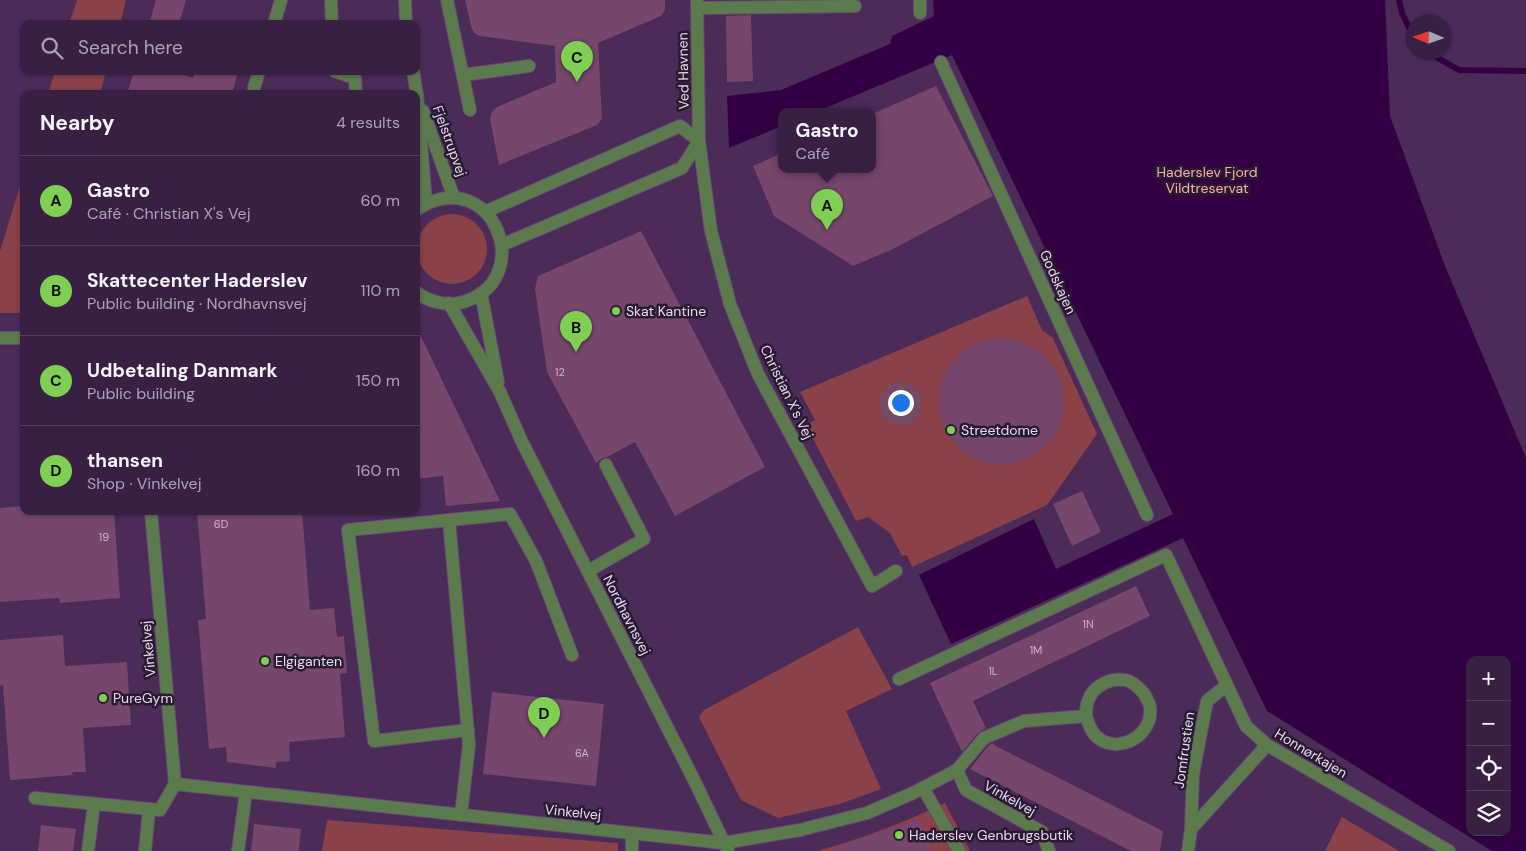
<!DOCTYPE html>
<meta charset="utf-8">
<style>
body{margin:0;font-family:"DM Sans",sans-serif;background:#3f2849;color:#f1f3f6}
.controls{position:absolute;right:15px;bottom:15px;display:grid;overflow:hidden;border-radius:10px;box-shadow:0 1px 4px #0004}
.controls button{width:45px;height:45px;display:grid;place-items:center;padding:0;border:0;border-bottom:1px solid #523e5b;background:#382042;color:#f1f3f6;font:25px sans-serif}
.compass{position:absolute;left:1406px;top:15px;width:45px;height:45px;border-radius:50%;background:#382042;box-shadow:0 1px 4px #0004;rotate:272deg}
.you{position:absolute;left:900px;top:402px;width:18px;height:18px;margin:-12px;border:4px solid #fff;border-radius:50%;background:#1a73e8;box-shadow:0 0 0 8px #1a73e833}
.badge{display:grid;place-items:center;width:32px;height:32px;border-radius:50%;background:#7fd052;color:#111;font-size:16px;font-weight:700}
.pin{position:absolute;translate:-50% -41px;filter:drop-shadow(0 1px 2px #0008)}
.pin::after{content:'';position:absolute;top:26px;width:18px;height:15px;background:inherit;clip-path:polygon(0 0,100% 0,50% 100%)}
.popup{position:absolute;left:778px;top:108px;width:98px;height:65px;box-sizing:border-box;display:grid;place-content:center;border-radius:10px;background:#382042;filter:drop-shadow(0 1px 4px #0005);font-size:16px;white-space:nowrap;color:#aba3b2}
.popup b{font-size:19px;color:#f1f3f6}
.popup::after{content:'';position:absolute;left:50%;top:100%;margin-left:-10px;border:10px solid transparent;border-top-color:#382042}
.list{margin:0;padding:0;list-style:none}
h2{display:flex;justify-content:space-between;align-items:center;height:65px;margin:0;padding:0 20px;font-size:21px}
h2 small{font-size:16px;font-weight:400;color:#aba3b2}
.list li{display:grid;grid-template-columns:32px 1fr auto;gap:15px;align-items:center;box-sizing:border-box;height:90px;padding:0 20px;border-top:1px solid #523e5b}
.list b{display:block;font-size:19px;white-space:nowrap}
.list p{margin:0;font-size:16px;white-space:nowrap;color:#aba3b2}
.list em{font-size:16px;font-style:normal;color:#aba3b2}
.icon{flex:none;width:28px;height:28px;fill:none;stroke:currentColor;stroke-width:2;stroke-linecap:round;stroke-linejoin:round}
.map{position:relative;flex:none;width:1526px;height:851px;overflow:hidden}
.search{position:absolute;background:#382042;box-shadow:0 1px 4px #0004;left:20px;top:20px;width:400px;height:55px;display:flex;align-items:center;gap:12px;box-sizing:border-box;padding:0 18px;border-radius:10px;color:#aba3b2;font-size:19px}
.panel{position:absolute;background:#382042;box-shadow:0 1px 4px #0004;left:20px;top:90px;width:400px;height:425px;border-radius:10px}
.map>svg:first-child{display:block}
.green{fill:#8a4148}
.water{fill:#340044;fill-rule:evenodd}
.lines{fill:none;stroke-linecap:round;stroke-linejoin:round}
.stream{stroke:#340044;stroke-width:6}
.building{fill:#76466b}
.minor-casing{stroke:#684a74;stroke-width:14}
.minor{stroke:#5b7b4c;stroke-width:12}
.poi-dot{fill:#7fd052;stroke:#291b2f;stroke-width:2}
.labels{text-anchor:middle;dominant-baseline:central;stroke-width:5;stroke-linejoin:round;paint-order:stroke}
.number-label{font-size:11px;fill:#cdb3d0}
.street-label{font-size:14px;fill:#ead7f2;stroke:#291b2f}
.park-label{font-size:14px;fill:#f9adb1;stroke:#291b2f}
.poi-label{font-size:14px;fill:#ead7f2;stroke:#291b2f;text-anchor:start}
</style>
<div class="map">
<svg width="1526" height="851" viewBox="0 0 1526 851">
<rect width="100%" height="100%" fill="#4b2b58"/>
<g class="green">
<path d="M77,0h49l-6,24h-51z"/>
<path d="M55,71h51l-6,23h-52z"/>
<path d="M24,173v140h-24v-62z"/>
<circle cx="452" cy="249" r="35"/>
<path d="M1027,296l15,34 11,8 44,96 -50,71 -135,62 -5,-12 -5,1 -12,-23 -22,-16 -12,4 -50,-96 9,-5 -15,-28z"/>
<path d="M858,627l34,62 -46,22 35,78 -41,15 -62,14 -37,-18 -42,-83 5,-7z"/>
<path d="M945,803l25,48h-153c44,-12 86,-28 128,-48z"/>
<path d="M1342,817l57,34h-74z"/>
<path d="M327,820l291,23v8h-296z"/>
</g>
<path class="water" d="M933,0h452l5,116 55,150 81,192v393h-34l-225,-140 -84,-173 -232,106 -32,-69 115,-56 22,50 117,-55 -221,-459 -134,56h-36v15l-53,22 -2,-52 54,-6 109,-46 2,-8 42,-20zM1470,660h37v172h-37z"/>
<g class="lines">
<g class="stream">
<path d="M1399,0l3,13 12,25"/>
<path d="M1427,52l32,18 67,1"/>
</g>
</g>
<g class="building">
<path d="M156,0h30l-7,24h-30z"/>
<path d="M465,0h200v10l-4,6 -63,27 4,76 -5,6 -98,40 -9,-46 2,-7 5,-5 59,-25 -1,-36 -75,-10 -6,-3 -3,-7z"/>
<path d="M751,15l2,66 -26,1 -1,-66z"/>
<path d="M134,71h38l21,7 2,-7h43l-6,23h-105z"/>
<path d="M936,86l57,110 -100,53 -40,17 -79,-50 -21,-50 29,-13v16h90v-55z"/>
<path d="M641,231l124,236 -90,49 -40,-74 -28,15 -5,1 -6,5 -49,-91 -12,-83 3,-13z"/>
<path d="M416,326l84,175 -54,5 -3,-30 -27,3z"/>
<circle cx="1001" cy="401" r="63"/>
<path d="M1082,491l19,41 -29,14 -19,-42z"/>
<path d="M24,506v5h90l6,87 -60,5 -1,-5 -59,4v-94z"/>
<path d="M197,511h105l8,99 24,-2 3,29 7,-1 3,37 -7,1 5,63 -56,5 1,19 -14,1v6l-49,-6 -1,-15 -17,2 -11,-129 8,-1z"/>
<path d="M1136,586l14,30 -177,85 13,27 -8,5 -16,19 -32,-69z"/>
<path d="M63,635l2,31 62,-4 4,63 -48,3 3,44h-14l1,3 -63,5 -7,-95 -3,1v-46z"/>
<path d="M492,692l112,12 -8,82 -113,-12z"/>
<path d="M993,743l1,2 169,86 -3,20h-29l-161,-82 19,-24z"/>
<path d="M920,819l11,32h-97l-1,-3z"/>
<path d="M254,824l47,5 -2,22h-48z"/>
<path d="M41,825l35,4 -3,22h-35z"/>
</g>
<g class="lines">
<defs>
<g id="minor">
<path d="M331,0l1,24"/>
<path d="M405,0l1,24"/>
<path d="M447,0l23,110"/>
<path d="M697,0l2,141 12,90 19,73 28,70 114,212 24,-15"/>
<path d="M920,0v13"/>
<path d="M697,8l158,-2"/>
<path d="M274,24l7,-24"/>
<path d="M941,62l206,453"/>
<path d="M334,71l21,7 1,16"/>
<path d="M413,71l4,24 9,108"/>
<path d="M463,75l66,-9"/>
<path d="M254,88l5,-17"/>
<path d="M423,111l31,87"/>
<path d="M416,210c77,-51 125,74 43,93 -14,3 -32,-2 -43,-11"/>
<path d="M485,212l195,-86 19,15"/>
<path d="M502,245l180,-77 17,-27"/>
<path d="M481,293l17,89"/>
<path d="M449,303l51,89 22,50 172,338 34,71"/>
<path d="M0,338h24"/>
<path d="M151,511l24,273 549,59 76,-13 67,-17 46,-20 44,-23 27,-32 40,-17 62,-5c0,-5 0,-10 2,-15 5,-16 25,-25 41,-20 6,3 14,10 17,16 1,3 4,7 4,10 4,33 -41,51 -58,24 -3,-5 -4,-10 -6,-15"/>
<path d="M449,520l20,225 -8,70"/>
<path d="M588,571l56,-32 -38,-74"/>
<path d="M899,679l267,-124 80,171 21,19 182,106"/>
<path d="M468,730l-94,11 -26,-211 162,-16 26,47 36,94"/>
<path d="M957,770l9,20 76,42 7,19"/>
<path d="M923,788l36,63"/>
<path d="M35,798l125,12 15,-26"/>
<path d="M1191,829l76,-84"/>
<path d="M632,833v18"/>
<path d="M88,851l6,-47"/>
<path d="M145,851l4,-42"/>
<path d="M238,851l8,-59"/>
<path d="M1188,851l3,-22 2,-55 14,-73 20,-16"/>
</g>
</defs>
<use href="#minor" class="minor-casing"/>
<use href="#minor" class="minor"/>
</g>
<g class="poi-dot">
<circle cx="616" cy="311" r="5"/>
<circle cx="951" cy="430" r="5"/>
<circle cx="265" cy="661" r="5"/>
<circle cx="103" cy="698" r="5"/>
<circle cx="899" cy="835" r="5"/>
</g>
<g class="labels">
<g class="number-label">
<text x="560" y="372">12</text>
<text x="221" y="524">6D</text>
<text x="104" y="537">19</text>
<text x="1088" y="624">1N</text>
<text x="1036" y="650">1M</text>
<text x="993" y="671">1L</text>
<text x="582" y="753">6A</text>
</g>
<g class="street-label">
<text transform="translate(683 71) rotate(-91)">Ved Havnen</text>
<text transform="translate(450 141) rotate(70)">Fjelstrupvej</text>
<text transform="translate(1058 282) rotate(66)">Godskajen</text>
<text transform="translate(787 392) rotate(64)">Christian X's Vej</text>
<text transform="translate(627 615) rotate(63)">Nordhavnsvej</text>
<text transform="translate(148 649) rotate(-95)">Vinkelvej</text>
<text transform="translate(1184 750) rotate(-82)">Jomfrustien</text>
<text transform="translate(1311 753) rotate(31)">Honnørkajen</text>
<text transform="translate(1010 798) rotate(29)">Vinkelvej</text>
<text transform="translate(573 812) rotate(6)">Vinkelvej</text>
</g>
<g class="park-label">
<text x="1207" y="172">Haderslev Fjord<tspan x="1207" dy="16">Vildtreservat</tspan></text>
</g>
<g class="poi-label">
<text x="626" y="311">Skat Kantine</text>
<text x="961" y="430">Streetdome</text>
<text x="275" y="661">Elgiganten</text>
<text x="113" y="698">PureGym</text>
<text x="909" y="835">Haderslev Genbrugsbutik</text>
</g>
</g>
</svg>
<div class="controls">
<button>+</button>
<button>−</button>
<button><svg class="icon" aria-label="locate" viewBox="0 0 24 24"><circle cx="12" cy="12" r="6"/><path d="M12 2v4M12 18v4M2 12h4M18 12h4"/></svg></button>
<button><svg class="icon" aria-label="layers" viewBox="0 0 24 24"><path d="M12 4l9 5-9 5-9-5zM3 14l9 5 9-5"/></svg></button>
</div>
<svg class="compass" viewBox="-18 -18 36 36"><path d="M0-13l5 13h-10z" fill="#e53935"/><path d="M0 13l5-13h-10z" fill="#aba3b2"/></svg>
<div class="you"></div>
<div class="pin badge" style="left:827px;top:230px">A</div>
<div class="popup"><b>Gastro</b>Café</div>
<div class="pin badge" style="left:576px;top:352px">B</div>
<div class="pin badge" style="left:577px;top:82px">C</div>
<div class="pin badge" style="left:544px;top:738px">D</div>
<div class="search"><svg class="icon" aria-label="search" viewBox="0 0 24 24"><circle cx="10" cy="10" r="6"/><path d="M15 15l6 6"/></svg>Search here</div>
<section class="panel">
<h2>Nearby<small>4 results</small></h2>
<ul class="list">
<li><span class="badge">A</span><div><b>Gastro</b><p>Café · Christian X's Vej</p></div><em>60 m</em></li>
<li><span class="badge">B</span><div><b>Skattecenter Haderslev</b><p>Public building · Nordhavnsvej</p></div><em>110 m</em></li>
<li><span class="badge">C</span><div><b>Udbetaling Danmark</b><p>Public building</p></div><em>150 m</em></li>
<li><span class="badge">D</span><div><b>thansen</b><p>Shop · Vinkelvej</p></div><em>160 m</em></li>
</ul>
</section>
</div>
